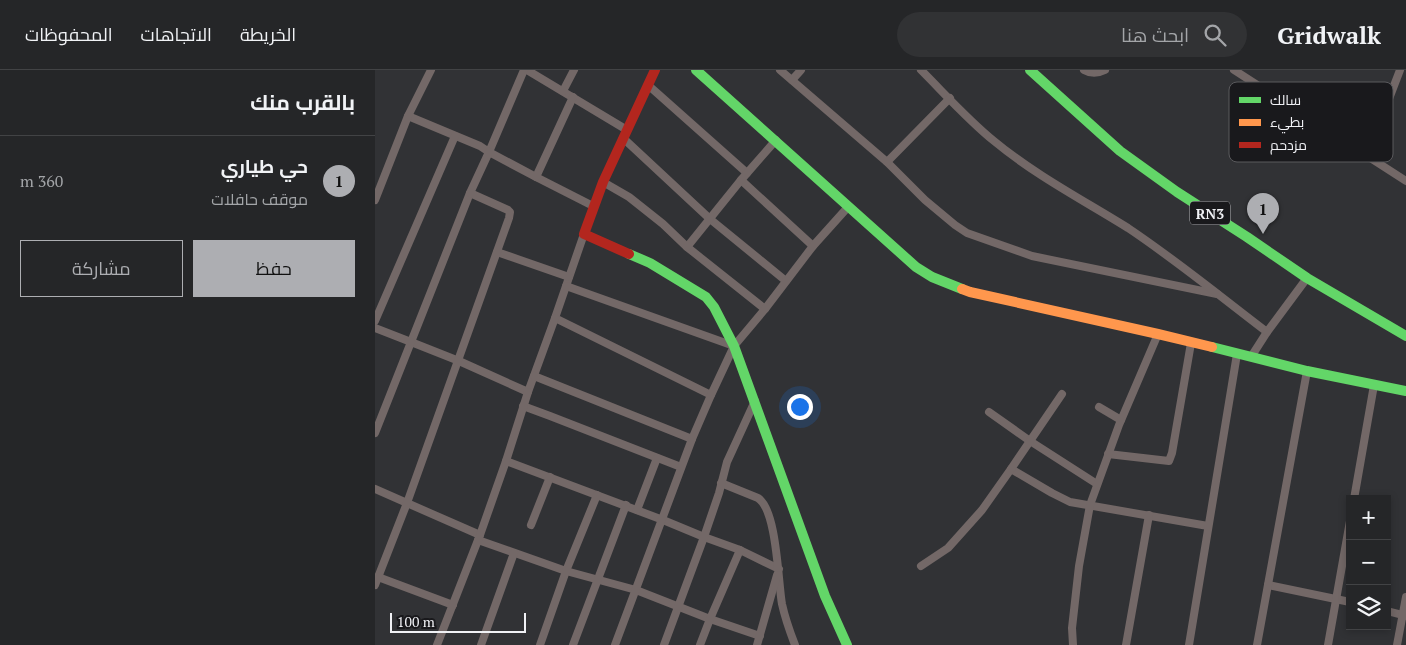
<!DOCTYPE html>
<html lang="ar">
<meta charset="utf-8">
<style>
body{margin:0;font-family:"PT Serif",Cairo,serif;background:#313234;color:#f1f3f6;direction:rtl}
.controls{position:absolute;right:15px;bottom:15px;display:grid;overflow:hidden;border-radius:0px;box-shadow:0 2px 8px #0003}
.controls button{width:45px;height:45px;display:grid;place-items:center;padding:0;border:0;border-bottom:1px solid #424345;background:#252628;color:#f1f3f6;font:25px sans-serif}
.scale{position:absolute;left:15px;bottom:12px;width:136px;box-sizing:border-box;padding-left:5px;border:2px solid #f0f1f5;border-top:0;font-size:14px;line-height:18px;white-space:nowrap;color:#f0f1f5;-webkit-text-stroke:4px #19191c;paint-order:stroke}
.you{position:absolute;left:424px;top:336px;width:18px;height:18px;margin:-12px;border:4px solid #fff;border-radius:50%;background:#1a73e8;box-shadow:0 0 0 8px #1a73e833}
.badge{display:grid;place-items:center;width:32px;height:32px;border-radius:50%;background:#adaeb2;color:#111;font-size:16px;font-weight:700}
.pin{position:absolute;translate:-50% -41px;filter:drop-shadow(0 1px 2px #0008)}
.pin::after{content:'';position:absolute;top:26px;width:18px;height:15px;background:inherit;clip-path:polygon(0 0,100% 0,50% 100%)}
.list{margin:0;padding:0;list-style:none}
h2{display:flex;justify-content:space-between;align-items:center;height:65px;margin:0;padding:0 20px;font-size:21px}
h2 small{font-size:16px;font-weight:400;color:#a3a5a8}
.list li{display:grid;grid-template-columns:32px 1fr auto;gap:15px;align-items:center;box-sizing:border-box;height:90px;padding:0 20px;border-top:1px solid #424345}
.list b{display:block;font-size:19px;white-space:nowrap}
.list p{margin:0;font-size:16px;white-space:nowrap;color:#a3a5a8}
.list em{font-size:16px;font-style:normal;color:#a3a5a8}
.actions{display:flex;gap:10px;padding:15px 20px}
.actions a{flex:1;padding:11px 0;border:1px solid #adaeb2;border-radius:0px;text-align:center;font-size:18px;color:#adaeb2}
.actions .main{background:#adaeb2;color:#111}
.icon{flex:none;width:28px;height:28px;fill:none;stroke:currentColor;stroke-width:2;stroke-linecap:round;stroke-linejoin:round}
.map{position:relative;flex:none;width:1031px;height:575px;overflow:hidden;direction:ltr}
header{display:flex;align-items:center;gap:30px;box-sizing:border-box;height:70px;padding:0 25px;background:#252628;border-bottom:1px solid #424345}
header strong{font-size:24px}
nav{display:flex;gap:28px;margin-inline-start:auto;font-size:18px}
.search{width:350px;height:45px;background:#313234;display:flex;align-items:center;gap:12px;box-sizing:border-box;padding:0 18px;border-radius:28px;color:#a3a5a8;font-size:19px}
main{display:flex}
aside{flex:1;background:#252628}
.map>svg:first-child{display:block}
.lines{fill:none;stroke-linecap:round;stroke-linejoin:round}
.street{stroke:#736867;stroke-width:8}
.fast{stroke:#63d668;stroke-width:10}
.slow{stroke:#ff974d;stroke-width:10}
.jam{stroke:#b3261e;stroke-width:10}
.labels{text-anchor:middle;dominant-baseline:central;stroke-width:5;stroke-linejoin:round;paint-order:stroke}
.shield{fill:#19191c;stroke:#b0b0b4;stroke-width:1}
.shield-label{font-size:14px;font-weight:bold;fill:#f0f1f5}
.key{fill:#19191c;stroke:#5a5a5d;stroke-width:1}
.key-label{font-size:14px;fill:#f0f1f5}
</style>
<header>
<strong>Gridwalk</strong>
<div class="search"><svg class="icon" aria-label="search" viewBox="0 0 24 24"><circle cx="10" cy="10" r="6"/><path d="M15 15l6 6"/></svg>ابحث هنا</div>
<nav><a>الخريطة</a><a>الاتجاهات</a><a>المحفوظات</a></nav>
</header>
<main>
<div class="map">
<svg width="1031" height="575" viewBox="0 0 1031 575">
<rect width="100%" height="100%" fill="#313235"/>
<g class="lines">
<g class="street">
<path d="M152,0l100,60"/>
<path d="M405,0l107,92 38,38 30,25 12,8 65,23 185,38"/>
<path d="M546,0c24,24 47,50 73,71 41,34 89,59 134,87 48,32 93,69 139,104l-16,25"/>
<path d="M709,0c7,4 13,4 21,0"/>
<path d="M859,0l172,111"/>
<path d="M417,10l9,-10"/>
<path d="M273,15l99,88"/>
<path d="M188,21l11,-21"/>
<path d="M33,46l72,30 9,6 35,-82"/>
<path d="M248,68l87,81 76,62"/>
<path d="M992,86l33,-86"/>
<path d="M512,92l63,-64"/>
<path d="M161,107l57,29"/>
<path d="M366,110l72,66"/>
<path d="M228,112l26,15 34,27 24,23 78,62"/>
<path d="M0,130l33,-84 23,-46"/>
<path d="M209,164l-29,84 156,77"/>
<path d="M312,177l54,-67 35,-40"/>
<path d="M122,182l72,25"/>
<path d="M191,216l168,60"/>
<path d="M180,248l-27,74 -69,-31 -48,-19 59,-149 19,-41 47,25 37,-80"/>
<path d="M0,251l80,-185"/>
<path d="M0,258l36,14 -36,91"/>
<path d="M892,262l40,-54"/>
<path d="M159,306l158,63"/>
<path d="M148,336l27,10 131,51"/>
<path d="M724,337l22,13"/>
<path d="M614,342l41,29 67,43"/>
<path d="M733,384l61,7 3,-8 19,-110"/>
<path d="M131,391l157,59 41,17 36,13 39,19"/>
<path d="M636,399l41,24 18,9 138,24"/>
<path d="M346,413l37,15c19,12 20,84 24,106 3,14 8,28 13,41"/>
<path d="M0,419l105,46"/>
<path d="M979,429l20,-114"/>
<path d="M262,440l20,-52"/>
<path d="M156,455l19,-48"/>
<path d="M103,470l88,31 70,19 74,29 50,17"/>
<path d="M546,496l27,-18 34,-38 29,-41 51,-75"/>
<path d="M3,507l75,28"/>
<path d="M0,515l32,-82 102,-285 1,-6 -2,-2 -38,-17"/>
<path d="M893,515l82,17"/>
<path d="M1012,541l19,5"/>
<path d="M62,575l43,-110 26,-74 22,-69"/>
<path d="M106,575l33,-92"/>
<path d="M165,575l26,-74 31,-76"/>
<path d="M198,575l53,-140"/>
<path d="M240,575l77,-206 19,-44 23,-49 31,-37 48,-63 35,-39"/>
<path d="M289,575l40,-108 15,-44 8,-31 28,-61"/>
<path d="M325,575l10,-26 30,-69"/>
<path d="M382,575l20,-70"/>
<path d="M698,575l-1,-17 7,-62 11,-61 29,-80 39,-91"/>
<path d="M751,575l23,-130"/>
<path d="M814,575l48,-291"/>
<path d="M882,575l50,-274"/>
<path d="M953,575l22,-124"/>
<path d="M1022,575l9,-48"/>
</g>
<g class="fast">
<path d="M321,0l220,197 16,10 30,12"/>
<path d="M655,0l90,81 57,41 70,45 60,41 99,58"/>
<path d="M254,184l21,9 56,34 8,10 20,39 91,250 22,49"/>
<path d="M837,277l95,24 99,20"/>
</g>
<path class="slow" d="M587,219l8,3 188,42 54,13"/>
<path class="jam" d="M254,184l-45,-20 19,-52 52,-112"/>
</g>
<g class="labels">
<rect class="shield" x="815" y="131.5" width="40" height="23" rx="4"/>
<g class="shield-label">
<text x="835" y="143">RN3</text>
</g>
</g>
<rect x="854" y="12" width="164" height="80" rx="8" class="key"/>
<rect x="864" y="27" width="22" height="6" fill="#63d668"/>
<rect x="864" y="49" width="22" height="7" fill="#ff974d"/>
<rect x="864" y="72" width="22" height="6" fill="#b3261e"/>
<g class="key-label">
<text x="895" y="35">سالك</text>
<text x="895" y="57">بطيء</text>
<text x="895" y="80">مزدحم</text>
</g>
</svg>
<div class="controls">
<button>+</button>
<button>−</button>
<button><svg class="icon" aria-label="layers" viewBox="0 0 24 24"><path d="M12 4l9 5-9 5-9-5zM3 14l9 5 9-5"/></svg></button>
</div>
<div class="scale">100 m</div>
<div class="you"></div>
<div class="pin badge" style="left:888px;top:164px">1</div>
</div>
<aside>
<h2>بالقرب منك<small></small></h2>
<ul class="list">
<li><span class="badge">1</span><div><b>حي طياري</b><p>موقف حافلات</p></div><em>360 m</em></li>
</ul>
<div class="actions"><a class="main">حفظ</a><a>مشاركة</a></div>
</aside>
</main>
